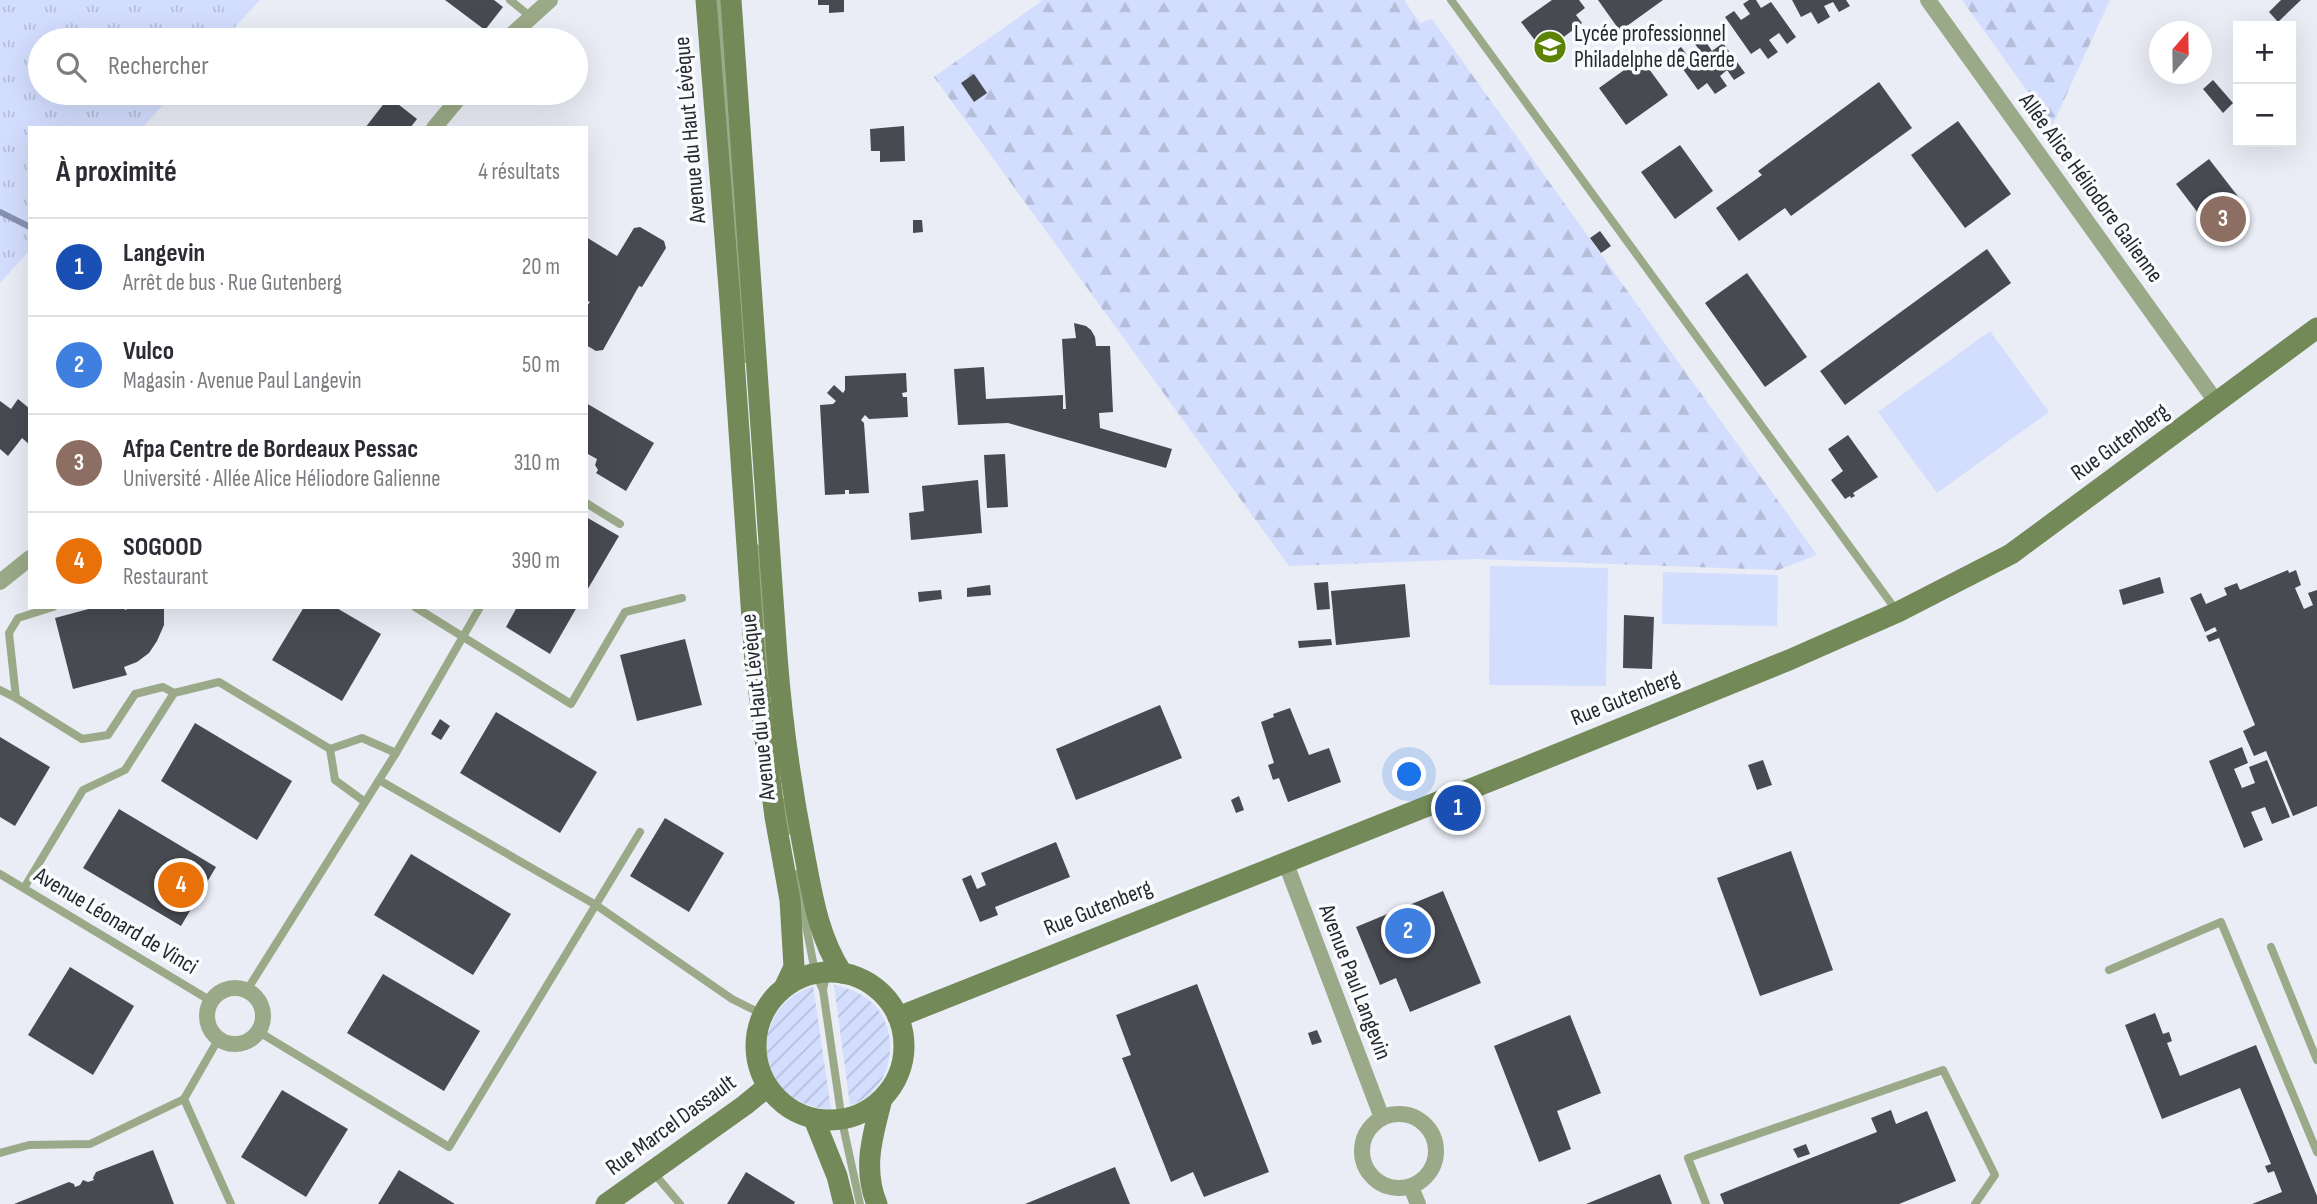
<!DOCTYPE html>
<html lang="fr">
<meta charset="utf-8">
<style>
body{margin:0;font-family:"Sofia Sans Condensed",sans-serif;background:#f7f7f7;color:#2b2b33}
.controls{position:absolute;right:21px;top:21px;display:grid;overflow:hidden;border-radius:0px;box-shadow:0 7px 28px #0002}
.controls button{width:63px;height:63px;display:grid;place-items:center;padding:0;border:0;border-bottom:2px solid #e1e1e2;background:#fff;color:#2b2b33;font:35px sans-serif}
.compass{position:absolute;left:2149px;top:21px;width:63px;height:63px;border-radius:50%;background:#fff;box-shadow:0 7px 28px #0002;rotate:20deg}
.you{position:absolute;left:1410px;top:775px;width:24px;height:24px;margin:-18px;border:5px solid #fff;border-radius:50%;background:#1a73e8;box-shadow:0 0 0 10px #1a73e833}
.badge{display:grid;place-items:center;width:46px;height:46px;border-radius:50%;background:#db2777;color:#fff;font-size:23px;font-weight:700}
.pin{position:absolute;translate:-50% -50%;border:4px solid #fff;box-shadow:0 2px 7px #0006}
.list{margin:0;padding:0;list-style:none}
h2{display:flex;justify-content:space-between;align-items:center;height:91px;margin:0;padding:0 28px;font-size:30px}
h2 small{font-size:23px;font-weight:400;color:#7c7c81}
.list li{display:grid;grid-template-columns:46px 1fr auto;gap:21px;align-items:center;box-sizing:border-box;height:98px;padding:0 28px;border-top:2px solid #e1e1e2}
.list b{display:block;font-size:26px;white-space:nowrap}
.list p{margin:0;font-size:23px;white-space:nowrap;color:#7c7c81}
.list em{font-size:23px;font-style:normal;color:#7c7c81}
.icon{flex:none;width:38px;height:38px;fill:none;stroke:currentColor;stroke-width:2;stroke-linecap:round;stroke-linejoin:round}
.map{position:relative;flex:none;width:2317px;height:1204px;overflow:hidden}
.search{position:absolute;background:#fff;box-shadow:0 7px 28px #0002;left:28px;top:28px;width:560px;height:77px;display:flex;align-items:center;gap:18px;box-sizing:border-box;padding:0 24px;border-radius:38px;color:#7c7c81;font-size:26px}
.panel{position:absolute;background:#fff;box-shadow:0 7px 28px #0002;left:28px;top:126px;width:560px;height:483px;border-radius:0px}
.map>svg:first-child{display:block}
.forest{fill:url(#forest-firs)}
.park{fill:url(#park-tufts)}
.garden{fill:url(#garden-furrows)}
.pitch{fill:#d3ddfd}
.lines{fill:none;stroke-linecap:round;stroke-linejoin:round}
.stream{stroke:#8691b2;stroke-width:6}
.building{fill:#484a51}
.lane{stroke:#9aaa88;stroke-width:8}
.street{stroke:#9aaa88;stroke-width:16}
.secondary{stroke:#738957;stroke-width:21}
.labels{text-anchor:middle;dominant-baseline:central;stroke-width:7;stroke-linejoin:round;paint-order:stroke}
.poi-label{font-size:23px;fill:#27282c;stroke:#f9fbfe;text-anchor:start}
.street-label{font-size:23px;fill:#27282c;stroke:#f9fbfe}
</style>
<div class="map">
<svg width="2317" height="1204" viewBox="0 0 2317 1204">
<defs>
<pattern id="forest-firs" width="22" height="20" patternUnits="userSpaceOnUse" patternTransform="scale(1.75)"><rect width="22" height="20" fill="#d3ddfd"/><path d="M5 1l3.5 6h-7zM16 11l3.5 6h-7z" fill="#b5bed9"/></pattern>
<pattern id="park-tufts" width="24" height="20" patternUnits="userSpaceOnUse" patternTransform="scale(1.75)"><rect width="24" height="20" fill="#d3ddfd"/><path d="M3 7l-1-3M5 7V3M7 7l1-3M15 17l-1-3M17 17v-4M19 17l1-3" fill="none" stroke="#b5bed9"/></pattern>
<pattern id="garden-furrows" width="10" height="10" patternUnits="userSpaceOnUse" patternTransform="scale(1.75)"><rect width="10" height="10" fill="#d3ddfd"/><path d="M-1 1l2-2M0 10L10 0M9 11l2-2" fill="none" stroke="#b5bed9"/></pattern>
</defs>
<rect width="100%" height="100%" fill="#eaedf6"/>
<g class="forest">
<path d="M1043,0h361l16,23 12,-4 385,536 -39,15 -301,-11 -188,7 -355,-489z"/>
<path d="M1962,0h148l-58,126z"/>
</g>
<path class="park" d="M0,0h260l-37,40h-183v53h134l-32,35h-112v122l-30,33z"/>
<g class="garden">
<path d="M834,985c16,4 31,8 42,22 26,31 15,86 -26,98z"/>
<path d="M813,986l18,123c-76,-3 -88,-99 -18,-123z"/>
</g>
<g class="pitch">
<path d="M1990,331l59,81 -112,81 -59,-81z"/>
<path d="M1490,566l118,2 -2,118 -117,-1z"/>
<path d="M1663,572l115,3 -1,51 -115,-2z"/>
</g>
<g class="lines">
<path class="stream" d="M0,212l30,15"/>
</g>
<g class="building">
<path d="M445,0h49l9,7 -18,23z"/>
<path d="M818,0h26v12l-15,1v-8h-11z"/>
<path d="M1552,0h27l6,8 -9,7 6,8 -30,23 -7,-9 -8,6 -16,-21z"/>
<path d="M1598,0h65l-43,31z"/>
<path d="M1749,0h7l5,8 10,-6 25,35 -9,7 -8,-11 -10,7 9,12 -10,7 -8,-11 -9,6 -26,-37 9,-6 7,9 9,-6 -7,-10z"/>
<path d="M1792,0h54l4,6 -11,6 -6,-10 -9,4 6,11 -12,7 -7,-12 -10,5z"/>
<path d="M2281,0h20l-23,22 -9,-10z"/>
<path d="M1700,33l12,18 11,-8 22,30 -11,7 -7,-10 -7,6 7,10 -12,8 -8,-11 -9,7 -26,-36 9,-7 13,17 10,-8 -13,-17z"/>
<path d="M1641,58l27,37 -42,30 -27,-37z"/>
<path d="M974,74l13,19 -13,9 -13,-19z"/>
<path d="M2213,80l20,23 -10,10 -20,-24z"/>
<path d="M1879,82l33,46 -121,88 -6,-8 -46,33 -23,-33 46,-33 -4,-4z"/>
<path d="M389,97l28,22 -7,9h-45z"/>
<path d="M1958,121l53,73 -46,34 -54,-73z"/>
<path d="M904,126l1,35 -25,1v-11h-9l-1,-22z"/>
<path d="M1680,145l33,46 -38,28 -34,-47z"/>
<path d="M2209,159l38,49 -33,26 -38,-50z"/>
<path d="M913,220h9l1,12 -10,1z"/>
<path d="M640,227l24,14 2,7 -24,39 -3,-1 -36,64 -7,1 -10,-6v-38l4,-5 -4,-2v-63l31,19 17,-28z"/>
<path d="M1600,231l11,15 -10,7 -11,-15z"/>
<path d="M1987,249l24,34 -166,122 -25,-34z"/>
<path d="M1747,273l60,84 -42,30 -60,-84z"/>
<path d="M1074,323l12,3 5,4 4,7 1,9h14l3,66 -14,1 1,15 72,21 -6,19 -158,-45 -50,2 -4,-56 30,-2 2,32 77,-4v14h3l-4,-70 14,-1z"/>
<path d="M906,373l1,19 -5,1 1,4h4l1,20 -39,2 -4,-4 -4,5 3,3 5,70 -20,1v-4h-4v4l-20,1 -5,-90 13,-1 3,-3 -9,-8 7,-8 9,8 2,-3v-14z"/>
<path d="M18,399l12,10v36l-8,-7 -14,18 -8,-7v-48l11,8z"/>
<path d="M586,403l68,40 -28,48 -30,-18 2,-3 -3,-5 2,-6 -11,-6z"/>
<path d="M1848,435l30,42 -25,16 2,3 -4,2 -1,-2 -5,3 -14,-19 12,-9 -15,-22z"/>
<path d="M1005,454l3,53 -21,1 -3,-53z"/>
<path d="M978,480l4,53 -71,7 -2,-27 15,-2 -2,-25z"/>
<path d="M586,517l33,19 -33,56z"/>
<path d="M2288,570l1,3 7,-3 5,15 -6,3 9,21 9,-4 -5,-12 9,-3v216l-24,10 -27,-65 -12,5 -11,-25 12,-6 -36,-87 -10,4 -3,-6 11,-5 -2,-4 -10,5 -15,-34 11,-5 5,11 21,-9 -3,-7 13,-5 3,7z"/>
<path d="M2160,577l4,16 -41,12 -4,-15z"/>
<path d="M1328,582l2,27 -13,1 -3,-27z"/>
<path d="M1405,584l5,53 -74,8 -5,-54z"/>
<path d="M990,585l1,10 -24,2v-9z"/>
<path d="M941,590l1,9 -23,3 -1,-10z"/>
<path d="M96,607h28l1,3 8,-3h31v18l-7,16 -8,12 -12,9 -13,5 3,8 -54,14 -18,-71z"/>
<path d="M304,607h31l46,27 -39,67 -70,-41z"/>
<path d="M517,607h60l-27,47 -44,-27z"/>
<path d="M1624,615l30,2 -2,52 -29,-1z"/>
<path d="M685,639l17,66 -65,16 -17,-66z"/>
<path d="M1331,639l1,6 -33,3 -1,-7z"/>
<path d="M1160,705l22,53 -106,42 -20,-51z"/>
<path d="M1290,708l19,47 20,-7 12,34 -53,20 -9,-24 -6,2 -5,-15 6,-2 -13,-41 13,-5 -1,-3z"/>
<path d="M496,712l101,60 -37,61 -100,-60z"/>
<path d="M440,719l10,7 -9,14 -10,-6z"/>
<path d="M195,723l97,58 -35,59 -96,-59z"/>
<path d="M0,737l50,30 -35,59 -15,-9z"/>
<path d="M2242,747l6,16 -14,6 8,19 13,-5 -6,-16 18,-7 23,57 -18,7 -7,-17 -14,5 12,28 -19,8 -35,-87z"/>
<path d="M1763,760l9,25 -15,5 -9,-25z"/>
<path d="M1239,796l5,14 -8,3 -5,-13z"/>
<path d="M119,809l97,58 -35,59 -98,-58z"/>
<path d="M665,818l59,35 -35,59 -59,-36z"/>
<path d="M1056,842l14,35 -75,30 3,8 -18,7 -18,-43 9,-4 6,14 9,-4 -5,-12z"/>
<path d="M1791,851l42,119 -73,26 -43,-118z"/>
<path d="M411,854l100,60 -38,61 -99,-60z"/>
<path d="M1443,891l38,92 -71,29 -14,-34 -16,7 -24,-58z"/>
<path d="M70,967l64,39 -41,69 -65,-40z"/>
<path d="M383,974l97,57 -36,60 -97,-58z"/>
<path d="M1197,984l72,188 -65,25 -11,-25 -22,10 -49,-124 9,-3 -15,-40z"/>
<path d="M2155,1013l8,21 6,-2 3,9 -5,2 13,33 76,-31 61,151v8h-65l30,-12 -8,-21 -6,2 -3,-7 6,-2 -31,-76 -78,31 -37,-94z"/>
<path d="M1570,1015l31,78 -44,18 14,38 -32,13 -45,-116z"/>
<path d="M1317,1030l5,12 -10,3 -4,-12z"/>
<path d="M282,1090l66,39 -42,68 -65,-40z"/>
<path d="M1891,1110l5,14 31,-13 29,70 -57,23h-175l-4,-10 157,-62 -6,-14z"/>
<path d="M1806,1144l4,10 -12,4 -5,-9z"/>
<path d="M153,1150l21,54h-160l55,-22 5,2 1,3 5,-2 3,-5 5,2 6,-2 -1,-2 3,-6z"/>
<path d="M1115,1167l15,37h-105z"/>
<path d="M399,1170l56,34h-77z"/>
<path d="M746,1172l49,30 -1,2h-67z"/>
<path d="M1660,1174l12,30h-86z"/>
</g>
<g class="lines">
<g class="lane">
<path d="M510,0l21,17"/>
<path d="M717,0l28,359"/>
<path d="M1451,0l445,610"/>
<path d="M586,503l34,21"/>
<path d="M756,548l13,144"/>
<path d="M415,607l156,97 54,-92 57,-14"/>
<path d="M0,690l16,8"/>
<path d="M174,693l45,-11 111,67"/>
<path d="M379,780l217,125 136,94 30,15"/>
<path d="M365,802l-30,-22 -5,-31 32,-11 34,15"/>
<path d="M783,802l5,29"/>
<path d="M0,874l211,127"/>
<path d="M796,874l19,98 8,18 19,131 18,83"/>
<path d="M24,888l59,-98 42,-20 49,-77 -11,-6 -28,7 -27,41 -26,4 -66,-41 -7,-65 9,-15 35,-11"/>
<path d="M2271,947l46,113"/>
<path d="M2109,970l112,-48 96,230"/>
<path d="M247,990l149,-237 84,-146"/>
<path d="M823,990l6,-31"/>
<path d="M259,1032l190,115 191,-315"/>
<path d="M184,1099l47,105"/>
<path d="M0,1153l29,-8 61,-1 94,-45 35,-61"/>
<path d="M652,1171l28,33"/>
<path d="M1706,1204l-18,-46 255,-88 52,105 -20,29"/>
</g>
<g class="street">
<path d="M1928,0l289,403"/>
<path d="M506,40l44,-40"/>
<path d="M434,128l29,-35"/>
<path d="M0,582l30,-24"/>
<path d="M1285,861l97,257"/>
<circle cx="235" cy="1016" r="28"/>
<circle cx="1399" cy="1151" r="37"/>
<path d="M1411,1187l7,17"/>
</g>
<g class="secondary">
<path d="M706,0l24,301 25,361 20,155 15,83 4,67 -9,19"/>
<path d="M731,0l46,656c5,66 14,130 27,196 8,42 14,84 38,121"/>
<circle cx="830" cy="1046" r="74"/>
<path d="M898,1017l615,-245 276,-112 109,-48 113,-58 306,-226"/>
<path d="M814,1119l23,57 7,28"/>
<path d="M606,1204l139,-99 22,-18"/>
<path d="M877,1204c-15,-36 -4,-70 5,-105"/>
</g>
</g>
<defs>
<symbol id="school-disc" viewBox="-11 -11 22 22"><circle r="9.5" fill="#5c8304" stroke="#f9fbfe"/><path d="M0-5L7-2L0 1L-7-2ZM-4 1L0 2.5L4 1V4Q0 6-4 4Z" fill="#fff"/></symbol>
</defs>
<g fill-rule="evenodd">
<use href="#school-disc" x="1531" y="28" width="38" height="38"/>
</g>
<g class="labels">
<g class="poi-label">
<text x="1574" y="34">Lycée professionnel<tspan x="1574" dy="26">Philadelphe de Gerde</tspan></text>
</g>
<g class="street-label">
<text transform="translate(690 130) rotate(-95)">Avenue du Haut Lévèque</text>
<text transform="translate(2091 188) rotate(54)">Allée Alice Héliodore Galienne</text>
<text transform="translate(2120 442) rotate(-36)">Rue Gutenberg</text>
<text transform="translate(1625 698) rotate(-22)">Rue Gutenberg</text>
<text transform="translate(758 707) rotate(-96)">Avenue du Haut Lévèque</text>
<text transform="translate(1098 908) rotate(-22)">Rue Gutenberg</text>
<text transform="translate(116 921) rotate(31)">Avenue Léonard de Vinci</text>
<text transform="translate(1355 982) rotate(69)">Avenue Paul Langevin</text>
<text transform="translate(671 1125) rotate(-36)">Rue Marcel Dassault</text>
</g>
</g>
</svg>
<div class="controls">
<button>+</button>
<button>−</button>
</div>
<svg class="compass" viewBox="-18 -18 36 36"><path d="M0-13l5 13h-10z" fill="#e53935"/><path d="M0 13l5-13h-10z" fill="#7c7c81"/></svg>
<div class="you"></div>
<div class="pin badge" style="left:1458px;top:808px;background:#1a4fb4">1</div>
<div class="pin badge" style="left:1408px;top:931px;background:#3f7fe0">2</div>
<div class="pin badge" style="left:2223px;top:219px;background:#8d6e63">3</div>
<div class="pin badge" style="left:181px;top:885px;background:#e8710a">4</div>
<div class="search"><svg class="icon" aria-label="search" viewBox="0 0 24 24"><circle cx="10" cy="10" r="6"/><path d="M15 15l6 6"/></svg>Rechercher</div>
<section class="panel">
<h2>À proximité<small>4 résultats</small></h2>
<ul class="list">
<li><span class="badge" style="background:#1a4fb4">1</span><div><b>Langevin</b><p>Arrêt de bus · Rue Gutenberg</p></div><em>20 m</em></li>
<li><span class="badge" style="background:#3f7fe0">2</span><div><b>Vulco</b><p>Magasin · Avenue Paul Langevin</p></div><em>50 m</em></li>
<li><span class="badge" style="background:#8d6e63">3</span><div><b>Afpa Centre de Bordeaux Pessac</b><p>Université · Allée Alice Héliodore Galienne</p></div><em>310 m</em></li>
<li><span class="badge" style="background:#e8710a">4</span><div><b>SOGOOD</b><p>Restaurant</p></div><em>390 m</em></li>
</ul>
</section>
</div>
